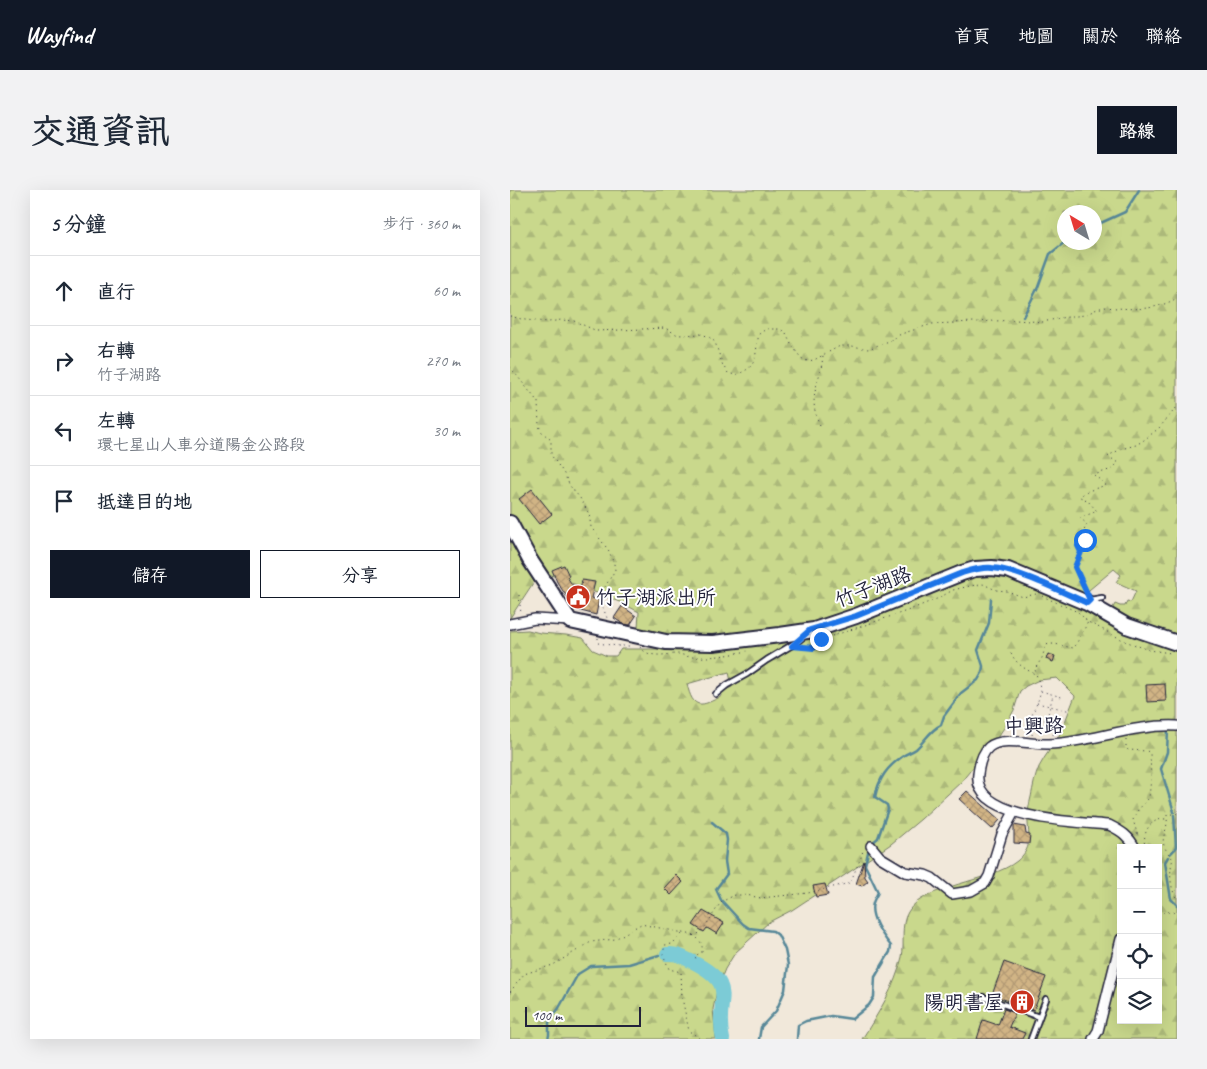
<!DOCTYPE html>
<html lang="zh-TW">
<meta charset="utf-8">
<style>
body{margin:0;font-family:Caveat,"LXGW WenKai TC",sans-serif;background:#f2f2f3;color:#1f2937}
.controls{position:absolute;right:15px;bottom:15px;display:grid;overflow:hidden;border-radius:0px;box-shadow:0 5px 20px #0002}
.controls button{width:45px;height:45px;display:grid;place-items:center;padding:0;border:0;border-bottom:1px solid #e0e1e3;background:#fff;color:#1f2937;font:25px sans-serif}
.compass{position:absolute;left:547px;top:15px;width:45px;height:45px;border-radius:50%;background:#fff;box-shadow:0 5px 20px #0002;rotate:322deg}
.scale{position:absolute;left:15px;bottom:12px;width:116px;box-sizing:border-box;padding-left:5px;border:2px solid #22223b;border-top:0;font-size:14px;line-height:18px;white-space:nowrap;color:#22223b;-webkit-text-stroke:4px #fff;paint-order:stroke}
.stop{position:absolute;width:15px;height:15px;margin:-11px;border:4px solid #1a73e8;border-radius:50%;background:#fff}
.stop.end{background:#1a73e8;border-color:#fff;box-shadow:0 1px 5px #0008}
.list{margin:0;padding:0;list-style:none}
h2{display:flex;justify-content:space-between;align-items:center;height:65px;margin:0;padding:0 20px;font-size:21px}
h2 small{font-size:16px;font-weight:400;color:#747a83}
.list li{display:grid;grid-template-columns:32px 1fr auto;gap:15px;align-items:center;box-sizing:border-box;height:70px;padding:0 20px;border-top:1px solid #e0e1e3}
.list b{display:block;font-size:19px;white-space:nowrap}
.list p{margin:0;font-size:16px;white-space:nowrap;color:#747a83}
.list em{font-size:16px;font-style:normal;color:#747a83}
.actions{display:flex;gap:10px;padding:15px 20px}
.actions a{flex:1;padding:11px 0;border:1px solid #111827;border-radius:0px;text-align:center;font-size:18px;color:#111827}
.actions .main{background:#111827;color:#fff}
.icon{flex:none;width:28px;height:28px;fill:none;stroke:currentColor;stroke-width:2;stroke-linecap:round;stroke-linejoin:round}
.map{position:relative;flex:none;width:667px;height:849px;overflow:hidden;border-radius:0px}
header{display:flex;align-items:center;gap:30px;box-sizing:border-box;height:70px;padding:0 25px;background:#111827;color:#fff}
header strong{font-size:24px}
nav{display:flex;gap:28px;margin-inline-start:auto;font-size:18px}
.intro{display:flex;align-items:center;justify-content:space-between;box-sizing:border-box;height:120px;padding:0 30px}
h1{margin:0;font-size:35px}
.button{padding:12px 22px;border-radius:0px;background:#111827;color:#fff;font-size:18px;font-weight:700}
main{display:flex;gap:30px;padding:0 30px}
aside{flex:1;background:#fff;border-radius:0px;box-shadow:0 5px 20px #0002}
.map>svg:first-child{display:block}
.forest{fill:url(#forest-firs);stroke:#767d64;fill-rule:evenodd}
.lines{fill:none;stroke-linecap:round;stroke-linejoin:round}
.stream{stroke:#578798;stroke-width:2.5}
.river{stroke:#7bcbd6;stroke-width:14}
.building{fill:url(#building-cross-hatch);stroke:#22223b}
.service-casing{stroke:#22223b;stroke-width:8}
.minor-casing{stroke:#22223b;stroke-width:12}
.primary-casing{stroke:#22223b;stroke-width:18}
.path{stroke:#22223b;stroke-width:1;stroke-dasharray:1 4;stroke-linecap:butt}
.service{stroke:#fff;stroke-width:4.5}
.minor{stroke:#fff;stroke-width:9}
.primary{stroke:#fff;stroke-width:14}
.route{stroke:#1a73e8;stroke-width:6}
.labels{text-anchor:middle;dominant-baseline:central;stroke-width:4;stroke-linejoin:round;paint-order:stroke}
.street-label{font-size:20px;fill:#22223b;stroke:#fff}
.poi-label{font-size:20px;fill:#22223b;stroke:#fff;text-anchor:start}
</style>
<header>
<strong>Wayfind</strong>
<nav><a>首頁</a><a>地圖</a><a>關於</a><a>聯絡</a></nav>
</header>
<div class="intro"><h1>交通資訊</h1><a class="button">路線</a></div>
<main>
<aside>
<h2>5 分鐘<small>步行 · 360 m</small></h2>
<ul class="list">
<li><svg class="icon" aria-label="ahead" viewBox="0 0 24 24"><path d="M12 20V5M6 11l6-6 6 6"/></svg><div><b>直行</b></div><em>60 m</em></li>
<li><svg class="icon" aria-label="right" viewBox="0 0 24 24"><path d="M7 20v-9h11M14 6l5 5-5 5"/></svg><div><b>右轉</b><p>竹子湖路</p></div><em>270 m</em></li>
<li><svg class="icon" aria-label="left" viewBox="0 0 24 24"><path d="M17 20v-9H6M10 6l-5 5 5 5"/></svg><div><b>左轉</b><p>環七星山人車分道陽金公路段</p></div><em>30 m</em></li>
<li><svg class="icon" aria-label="arrive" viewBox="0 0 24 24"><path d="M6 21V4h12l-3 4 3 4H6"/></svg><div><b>抵達目的地</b></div></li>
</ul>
<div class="actions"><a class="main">儲存</a><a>分享</a></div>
</aside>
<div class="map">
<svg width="667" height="849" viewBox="0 0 667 849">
<defs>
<pattern id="forest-firs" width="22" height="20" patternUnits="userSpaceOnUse" patternTransform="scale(1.25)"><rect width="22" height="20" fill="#c9d88c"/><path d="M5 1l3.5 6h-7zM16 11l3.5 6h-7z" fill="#acb97a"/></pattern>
<pattern id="building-cross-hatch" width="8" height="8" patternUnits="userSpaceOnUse" patternTransform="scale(1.25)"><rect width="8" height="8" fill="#d1b485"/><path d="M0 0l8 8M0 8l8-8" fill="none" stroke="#b39a74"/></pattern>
</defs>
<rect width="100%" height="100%" fill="#f1e8da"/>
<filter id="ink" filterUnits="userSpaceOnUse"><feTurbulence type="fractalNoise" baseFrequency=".02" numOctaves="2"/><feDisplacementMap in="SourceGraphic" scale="10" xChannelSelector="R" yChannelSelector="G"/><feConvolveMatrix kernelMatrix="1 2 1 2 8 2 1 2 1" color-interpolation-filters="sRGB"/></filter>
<g filter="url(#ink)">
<path class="forest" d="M0,0h667v849h-315c16,-25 33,-52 40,-82 3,-14 -2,-32 6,-45 15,-27 83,-30 109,-51 15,-13 12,-21 11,-38 -1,-8 1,-18 3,-26 2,-10 4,-21 8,-30 6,-12 16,-23 22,-35 5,-12 9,-24 14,-36l-18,-18 -18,2 -13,6 -6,5 -6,19 -8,15 -9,13 -36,44 -40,37 -30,25 -49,33 -50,33 -23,12 -34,31 -10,16 -7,17 -5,23 3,30h-206v-408l18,-1 12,3 26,2 17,3 10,12 14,6h9l5,-7h76l160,-27 49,-18 51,-24 36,-6 18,5 68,27 27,15 9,-17 5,2h5l2,-5 4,1 5,-11 -20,-9 5,-7 -7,-6 -25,21 -5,8 -84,-33 -186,60 -50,8 -84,5 -40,-7 -2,-4 1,-15 -17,-9 -81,-32 -31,47zM554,22h30v30h-30zM219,482l3,15 -11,5 1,4c-21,11 -29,14 -35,-12zM611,658h37v172h-37z"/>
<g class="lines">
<g class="stream">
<path d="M584,36l31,-14 14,-22"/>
<path d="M513,127l15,-30 12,-33 15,-12"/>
<path d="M658,540l-1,22 -6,17 13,43"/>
<path d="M664,625l2,33"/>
<path d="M202,632l14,12 1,6 -2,21 2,13 -11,15 5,11 22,24 6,4 24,3 5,4 7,15 3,15 -3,25 -9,21 -15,16 -2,12"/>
<path d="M362,653l6,-5 10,-29 -1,-4 -12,-8c4,-19 12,-30 28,-41 4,-3 9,-4 13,-7 9,-8 14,-19 25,-24l3,-9 17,-23 17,-13 4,-7 1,-7 -5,-16 11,-27 2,-24"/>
<path d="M660,664l6,-6"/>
<path d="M658,667l-3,5 6,37 6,6"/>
<path d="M38,849l1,-4v-13l10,-14 19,-34 13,-8 38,-2 30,-9"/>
<path d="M287,849l1,-14 8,-4 25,-5 21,3 17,-14 5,-8 1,-20 15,-25 1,-6c-8,-10 -22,-30 -18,-43 1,-4 4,-8 5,-11l-13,-27 4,-17"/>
</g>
<path class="river" d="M157,764c11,-1 17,4 26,8 49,25 20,38 30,77"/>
</g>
<g class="building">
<path d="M22,299l20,25 -13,10 -20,-25z"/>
<path d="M54,375l5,11 -2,1 12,18 3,-15 13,2 -4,16 8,2 -3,15 -23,-6v-3l-16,-24 -5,-12z"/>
<path d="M112,416l14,10 -6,9 -7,-1 -9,-6z"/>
<path d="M538,464l7,2 -2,6 -7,-3z"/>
<path d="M655,494l1,17 -19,1 -1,-17z"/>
<path d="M457,601l33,29 -8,9 -33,-30z"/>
<path d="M504,635l11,2 1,7 4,1 -1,9 -15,-1z"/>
<path d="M354,671l1,16 3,4 -6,5 -6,-2z"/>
<path d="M166,685l7,7 -12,13 -7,-7z"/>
<path d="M315,694l3,11 -12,2 -3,-11z"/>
<path d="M193,721l21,12 -7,11 -10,-6 -3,4 -11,-7z"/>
<path d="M494,772l42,15 -12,33 -42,-15z"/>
<path d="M494,819l11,4 -6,14 16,6 -3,6h-45l6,-19 15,5z"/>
</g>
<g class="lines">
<defs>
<g id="service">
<path d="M580,410l12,-2"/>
<path d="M206,504l11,-9 20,-11 20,-14 30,-18 8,-7"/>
<path d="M473,807l56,20"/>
<path d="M521,849l15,-40"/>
</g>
<g id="minor">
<path d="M0,434l25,-5 35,2"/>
<path d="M361,656l9,11 25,15 20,3 7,3 20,16 19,-3 14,-8 4,-7 13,-42 12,-22"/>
<path d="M625,658c-6,-12 -14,-17 -26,-23 -29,-3 -137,-5 -131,-51 1,-8 4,-21 11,-27 13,-11 44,-2 60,-3 43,-2 84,-20 128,-18"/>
<path d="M583,849l5,-8 23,-92"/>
</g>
<path id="primary" d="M0,333l20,37 40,61 96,21 47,1 67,-8 34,-5 42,-14 106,-43 13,-4 17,-1 16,2 79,33 40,23 50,17"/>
</defs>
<use href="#service" class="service-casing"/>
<use href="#minor" class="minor-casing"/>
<use href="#primary" class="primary-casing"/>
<g class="path">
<path d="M0,126l15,4 24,2 12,-2 13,1 23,10 68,-3 13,7 24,-1 7,3 6,5 8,24 5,7 7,2c25,-8 19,-20 24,-41l7,-5h14l6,4 7,14 8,11 6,3 7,-1 26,-14h12l16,3 21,-8 12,-7 31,-10 84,-4 27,2 17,-4 25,-3 12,-6 7,-2c27,2 49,5 73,-9"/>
<path d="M0,177l28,35 1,24 3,6 9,8v15l12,17 7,14 10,12 9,16 2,13 18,24 5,13 1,6 -13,22 -4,3 9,23"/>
<path d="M310,235c-14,-29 1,-42 3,-70"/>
<path d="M576,401l-11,-24 6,-15 -3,-6 7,-6 -3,-5 5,-11 -7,-6 17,-7 -10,-11 -7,-3 5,-5 21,-7 -12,-10 18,-6 6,-6 -10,-7 13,-7 15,-4 8,-5 15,-12 18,-21"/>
<path d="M9,405l2,19"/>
<path d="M532,406l36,16 10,10 37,19 24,9 22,3"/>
<path d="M322,446l75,-25 32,-13 14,-8 17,-4 13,-2 13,6 11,1 16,6 13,-3"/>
<path d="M88,448v5l19,3h14"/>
<path d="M130,457c9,12 24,7 37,7 5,0 10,3 15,3 18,1 38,-2 55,-6"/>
<path d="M292,457l12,1 7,-9"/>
<path d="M501,463c5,11 14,16 24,21"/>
<path d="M531,501l24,7"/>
<path d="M527,513l34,8"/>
<path d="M537,528l6,-23"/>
<path d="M523,539c-7,-13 8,-26 7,-39 0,-7 -4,-14 -5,-21l7,-11 4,-13c9,-3 18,2 28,3l14,-26"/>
<path d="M522,545l5,-17 20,5 -4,12"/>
<path d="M616,550v8l2,2 19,1 3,2 1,25 -2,20 -11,12 -5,10 5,16"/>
<path d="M667,623l-10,2c2,22 -13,23 6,44 -4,11 -3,30 4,40"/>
<path d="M635,658c-3,-16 5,-30 22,-29"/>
<path d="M648,722h15l4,3"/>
<path d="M172,744l-10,10 -7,1 -2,9 6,15 12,3 1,26 7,33 12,8"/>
<path d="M183,745c7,5 10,8 9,17l-7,4 2,6"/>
<path d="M0,802l14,-18 29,-9 38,-23 24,-3 26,-15 52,11 8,-2 20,-31 14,-7h11l15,3 47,-5 42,-10 12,-28 1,-6"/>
</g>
<use href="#service" class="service"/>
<use href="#minor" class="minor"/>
<use href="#primary" class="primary"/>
</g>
</g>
<g class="lines" filter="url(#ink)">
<path class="route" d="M311,449l-7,9 -22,-2 18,-16 46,-14 106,-43c10,-3 20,-6 30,-5 27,2 70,24 95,35l3,-3 -15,-33 6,-15 -3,-6 7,-6"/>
</g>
<defs>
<symbol id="civic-disc" viewBox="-11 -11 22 22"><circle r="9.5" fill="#c8321e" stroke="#fff"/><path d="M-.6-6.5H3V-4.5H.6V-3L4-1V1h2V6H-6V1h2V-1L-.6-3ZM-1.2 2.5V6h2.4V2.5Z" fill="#fff"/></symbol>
<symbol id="building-disc" viewBox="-11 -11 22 22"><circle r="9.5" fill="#c8321e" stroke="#fff"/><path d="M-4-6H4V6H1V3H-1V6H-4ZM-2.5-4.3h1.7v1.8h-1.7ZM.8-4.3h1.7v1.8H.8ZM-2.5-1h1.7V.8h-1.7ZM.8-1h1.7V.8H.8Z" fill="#fff"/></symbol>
</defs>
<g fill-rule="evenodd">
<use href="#civic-disc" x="54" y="393" width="28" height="28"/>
<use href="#building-disc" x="498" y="798" width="28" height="28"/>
</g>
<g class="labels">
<g class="street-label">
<text transform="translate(363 397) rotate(-21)">竹子湖路</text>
<text transform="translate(524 536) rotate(-1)">中興路</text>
</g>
<g class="poi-label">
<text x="86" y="407">竹子湖派出所</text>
<text x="494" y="812" text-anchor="end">陽明書屋</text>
</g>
</g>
</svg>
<div class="controls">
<button>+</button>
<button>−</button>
<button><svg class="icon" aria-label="locate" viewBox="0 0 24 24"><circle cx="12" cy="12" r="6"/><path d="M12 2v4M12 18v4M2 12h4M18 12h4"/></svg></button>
<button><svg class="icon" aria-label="layers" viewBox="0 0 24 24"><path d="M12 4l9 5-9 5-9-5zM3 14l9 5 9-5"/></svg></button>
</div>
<svg class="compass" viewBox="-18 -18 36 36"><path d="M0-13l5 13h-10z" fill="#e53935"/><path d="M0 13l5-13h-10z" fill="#747a83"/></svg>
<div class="scale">100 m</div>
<div class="stop" style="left:575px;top:350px"></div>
<div class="stop end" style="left:311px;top:449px"></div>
</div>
</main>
